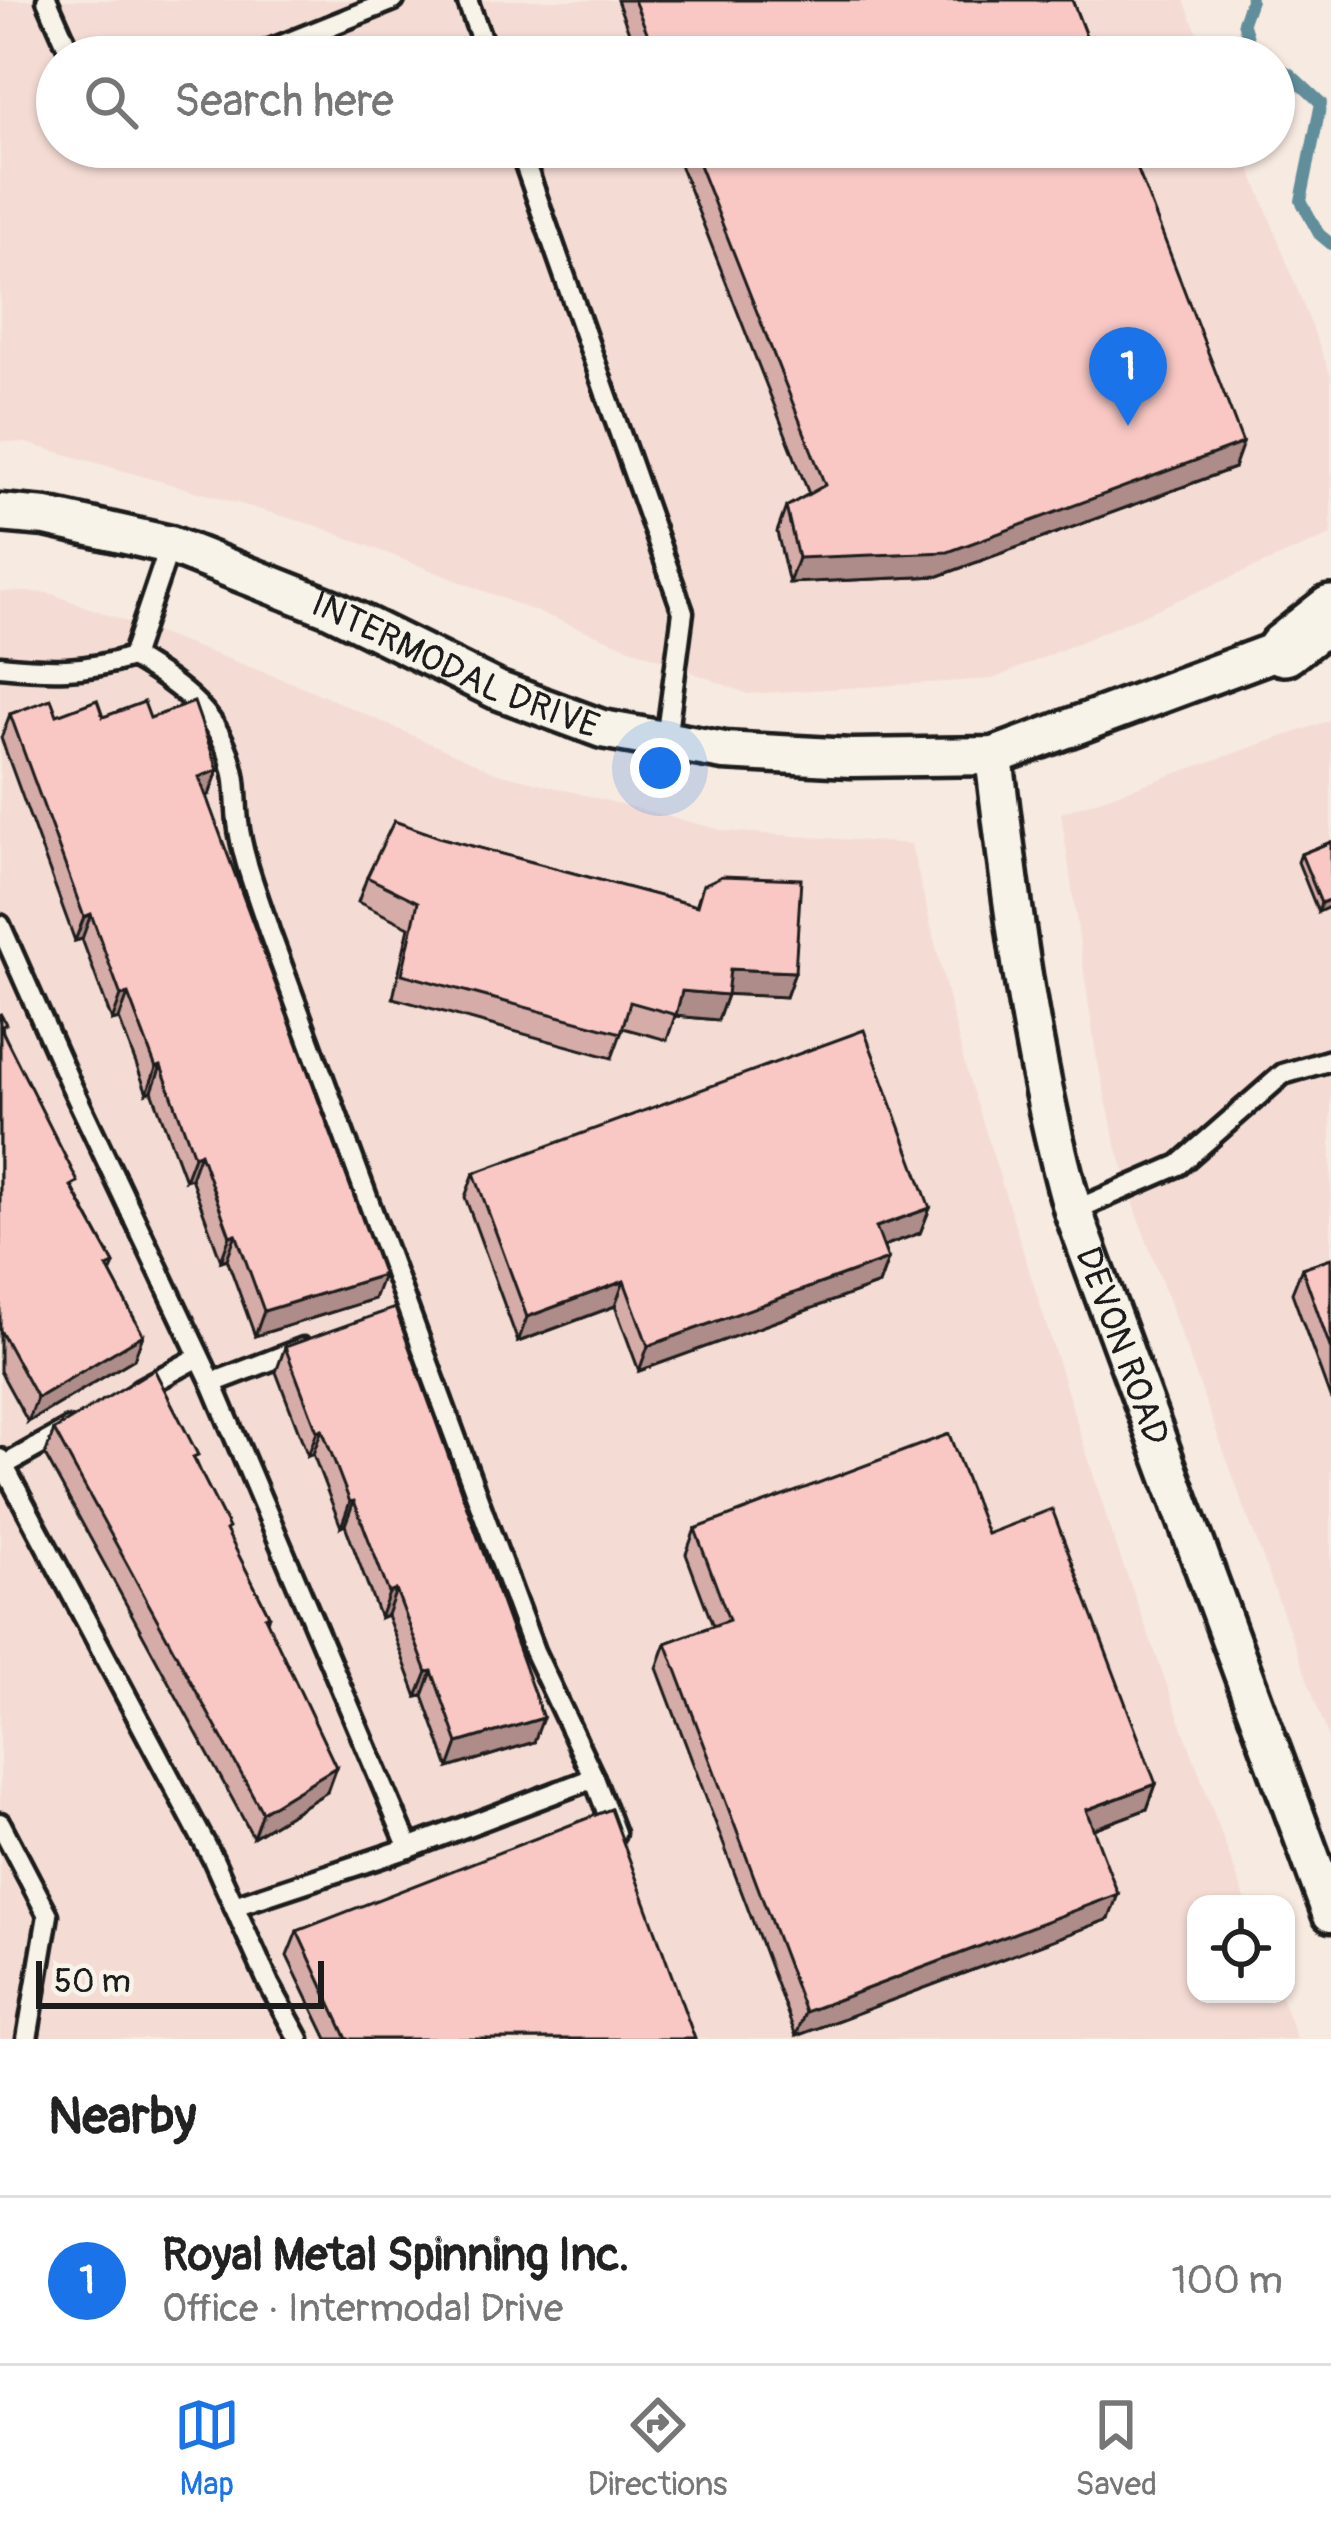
<!DOCTYPE html>
<meta charset="utf-8">
<style>
body{margin:0;font-family:Pangolin,sans-serif;background:#f2f2f2;color:#222}
.controls{position:absolute;right:36px;bottom:36px;display:grid;overflow:hidden;border-radius:24px;box-shadow:0 3px 9px #0004}
.controls button{width:108px;height:108px;display:grid;place-items:center;padding:0;border:0;border-bottom:3px solid #e0e0e0;background:#fff;color:#222;font:60px sans-serif}
.scale{position:absolute;left:36px;bottom:30px;width:288px;box-sizing:border-box;padding-left:12px;border:6px solid #1c1c1c;border-top:0;font-size:33px;line-height:42px;white-space:nowrap;color:#1c1c1c;-webkit-text-stroke:9px #f7f3e8;paint-order:stroke}
.you{position:absolute;left:660px;top:768px;width:42px;height:42px;margin:-30px;border:9px solid #fff;border-radius:50%;background:#1a73e8;box-shadow:0 0 0 18px #1a73e833}
.badge{display:grid;place-items:center;width:78px;height:78px;border-radius:50%;background:#1a73e8;color:#fff;font-size:39px;font-weight:700}
.pin{position:absolute;translate:-50% -99px;filter:drop-shadow(0 3px 6px #0008)}
.pin::after{content:'';position:absolute;top:63px;width:42px;height:36px;background:inherit;clip-path:polygon(0 0,100% 0,50% 100%)}
.list{margin:0;padding:0;list-style:none}
h2{display:flex;justify-content:space-between;align-items:center;height:156px;margin:0;padding:0 48px;font-size:51px}
h2 small{font-size:39px;font-weight:400;color:#767676}
.list li{display:grid;grid-template-columns:78px 1fr auto;gap:36px;align-items:center;box-sizing:border-box;height:168px;padding:0 48px;border-top:3px solid #e0e0e0}
.list b{display:block;font-size:45px;white-space:nowrap}
.list p{margin:0;font-size:39px;white-space:nowrap;color:#767676}
.list em{font-size:39px;font-style:normal;color:#767676}
.icon{flex:none;width:66px;height:66px;fill:none;stroke:currentColor;stroke-width:2;stroke-linecap:round;stroke-linejoin:round}
.map{position:relative;flex:none;width:1331px;height:2039px;overflow:hidden}
.search{position:absolute;background:#fff;box-shadow:0 3px 9px #0004;left:36px;right:36px;top:36px;height:132px;display:flex;align-items:center;gap:30px;box-sizing:border-box;padding:0 42px;border-radius:66px;color:#767676;font-size:45px}
.sheet{height:324px;background:#fff}
nav{display:flex;justify-content:space-around;align-items:center;box-sizing:border-box;height:168px;border-top:3px solid #e0e0e0;background:#fff;font-size:33px;color:#767676}
nav a{display:grid;justify-items:center;gap:6px}
nav .on{color:#1a73e8}
.map>svg:first-child{display:block}
.built{fill:#f4dcd4}
.lines{fill:none;stroke-linecap:round;stroke-linejoin:round}
.stream{stroke:#608e9a;stroke-width:12}
.lane-casing{stroke:#1c1c1c;stroke-width:27}
.street-casing{stroke:#1c1c1c;stroke-width:45}
.secondary-casing{stroke:#1c1c1c;stroke-width:60}
.lane{stroke:#f7f3e8;stroke-width:18}
.street{stroke:#f7f3e8;stroke-width:36}
.secondary{stroke:#f7f3e8;stroke-width:51}
.wall{fill:#d6aca9;stroke:#1c1c1c;stroke-width:3}
.shaded-wall{fill:#ae8c89;stroke:#1c1c1c;stroke-width:3}
.building{fill:#f9c8c4;stroke:#1c1c1c;stroke-width:3}
.labels{text-anchor:middle;dominant-baseline:central;stroke-width:12;stroke-linejoin:round;paint-order:stroke}
.street-label{font-size:36px;fill:#1c1c1c;stroke:#f7f3e8}
</style>
<div class="map">
<svg width="1331" height="2039" viewBox="0 0 1331 2039">
<rect width="100%" height="100%" fill="#f7eae1"/>
<filter id="ink" filterUnits="userSpaceOnUse"><feTurbulence type="fractalNoise" baseFrequency=".00833" numOctaves="2"/><feDisplacementMap in="SourceGraphic" scale="24" xChannelSelector="R" yChannelSelector="G"/><feConvolveMatrix kernelMatrix="1 2 1 2 8 2 1 2 1" color-interpolation-filters="sRGB"/></filter>
<g filter="url(#ink)">
<g class="built">
<path d="M0,0h1184l23,57h-1150v90h1185l89,229v159l-338,144 -245,15 -431,-168 -291,-83 -26,-2z"/>
<path d="M0,591l49,2 255,94 191,85 230,59 186,13 54,222 147,468 135,370h-51v90h84l17,45h-1297z"/>
<path d="M1331,720v1024l-191,-521 -23,-74 -21,-94 -35,-242z"/>
</g>
<g class="lines">
<g class="stream">
<path d="M1251,0l-8,22 10,32 5,3"/>
<path d="M1274,65l16,9 31,29 -20,98 18,33 12,10"/>
</g>
<defs>
<g id="lane">
<path d="M47,0l25,57"/>
<path d="M467,0l21,57"/>
<path d="M252,57l142,-57"/>
<path d="M519,147l164,465 -17,128"/>
<path d="M132,657c48,28 91,59 102,117 3,16 2,32 4,48 4,36 20,74 31,109l265,720 60,127 21,55"/>
<path d="M0,666c50,5 84,6 132,-9l38,-112"/>
<path d="M0,925l70,158 142,300 197,465 185,-70"/>
<path d="M1073,1211l106,-46 104,-91 48,-14"/>
<path d="M212,1383l91,-35"/>
<path d="M140,1389l59,-32"/>
<path d="M0,1459l213,400 56,125 30,55"/>
<path d="M3,1466l66,-37"/>
<path d="M0,1823l48,92 -21,124"/>
<path d="M234,1906l175,-58"/>
</g>
<g id="street">
<path id="s1" d="M0,513l46,4 124,28 160,63 167,82 105,39 122,22 127,7 143,-2 312,-116"/>
<path id="s2" d="M994,756c18,153 37,306 79,455l258,702"/>
</g>
<path id="secondary" d="M1284,649l47,-37"/>
</defs>
<use href="#lane" class="lane-casing"/>
<use href="#street" class="street-casing"/>
<use href="#secondary" class="secondary-casing"/>
<use href="#lane" class="lane"/>
<use href="#street" class="street"/>
<use href="#secondary" class="secondary"/>
</g>
<g class="wall">
<path d="M617,0h455l22,57h-456z"/>
<path d="M673,147h456l105,321 -295,108 -150,7 -12,-51 9,-25 23,-13z"/>
<path d="M10,714l93,3 115,53 -9,25 -3,1 168,503 -119,37 -28,-77 -6,2 -30,-83 -6,2 -33,-89 -5,2 -28,-74 -7,2 -30,-82 -7,2 -74,-203z"/>
<path d="M442,838l254,68 7,-21 92,87 -9,25 -59,-3 -9,26 -43,-4 -8,24 -44,-12 -11,30 -219,-60 16,-71 -51,-25 9,-25z"/>
<path d="M1331,842v64l-13,6 -20,-50 3,-8z"/>
<path d="M0,1013l3,19 72,160 39,72 -4,9 33,62 -9,24 -106,63 -28,-51z"/>
<path d="M474,1173l456,35 -10,25 -37,13 5,13 -9,25 -240,87 -24,-65 -97,36 -53,-145z"/>
<path d="M1331,1258v142l-39,-107 10,-25z"/>
<path d="M285,1347l249,395 -85,26 -26,-72 -6,1 -30,-82 -7,3 -35,-93 -4,2 -28,-73 -5,2 -32,-84z"/>
<path d="M54,1430l142,31 31,72 42,82 -2,7 60,170 -74,45 -208,-382z"/>
<path d="M695,1529l292,5 169,250 -9,25 -54,20 16,90 -313,117 -139,-368 9,-25 47,-17 -27,-72z"/>
<path d="M297,1931l398,108h-368l-40,-83z"/>
</g>
<g class="shaded-wall">
<path d="M1243,443l-9,25 -295,108 -150,7 9,-25z"/>
<path d="M218,770l-9,25 -19,7 9,-25z"/>
<path d="M1331,899v7l-13,6 3,-9z"/>
<path d="M91,914l-9,25 -7,2 9,-24z"/>
<path d="M730,969l65,3 -9,25 -66,-3z"/>
<path d="M682,991l45,4 -9,25 -43,-4z"/>
<path d="M128,994l-9,25 -7,2 9,-25z"/>
<path d="M161,1066l-9,25 -5,2 9,-25z"/>
<path d="M200,1153l-9,25 -6,2 9,-24z"/>
<path d="M930,1208l-10,25 -53,19 9,-25z"/>
<path d="M236,1234l-9,25 -6,2 9,-25z"/>
<path d="M888,1259l-9,25 -240,87 9,-25z"/>
<path d="M383,1275l-9,24 -119,37 9,-25z"/>
<path d="M624,1281l-9,25 -97,36 9,-25z"/>
<path d="M143,1335l-9,24 -106,63 9,-24z"/>
<path d="M322,1429l-9,25 -5,2 9,-25z"/>
<path d="M354,1501l-9,24 -4,2 9,-25z"/>
<path d="M396,1590l-9,25 -7,3 9,-25z"/>
<path d="M432,1671l-9,25 -6,1 10,-25z"/>
<path d="M543,1718l-9,24 -85,26 9,-25z"/>
<path d="M336,1767l-9,25 -74,45 9,-25z"/>
<path d="M1156,1784l-9,25 -70,26 9,-25z"/>
<path d="M1118,1894l-9,25 -313,117 9,-24z"/>
</g>
<g class="building">
<path d="M634,0h438l22,57h-437z"/>
<path d="M692,147h437l114,296 -295,109 -150,6 -12,-51 39,-22z"/>
<path d="M51,699l6,16 40,-15 6,17 41,-15 6,16 44,-16 24,68 -19,7 184,498 -119,36 -28,-77 -6,2 -30,-83 -6,3 -33,-90 -5,2 -28,-74 -7,2 -30,-82 -7,3 -74,-203z"/>
<path d="M394,821l48,17 255,68 6,-21 19,-9 79,3 -6,93 -65,-3 -3,26 -45,-4 -6,24 -46,-13 -9,31 -219,-59 16,-72 -51,-25z"/>
<path d="M1331,842v57l-10,4 -20,-49z"/>
<path d="M0,1013l6,11 -6,3 78,155 -7,4 43,78 -7,3 36,68 -106,63 -37,-68z"/>
<path d="M864,1030l66,178 -54,19 12,32 -240,87 -24,-65 -97,36 -53,-144z"/>
<path d="M1331,1258v92l-29,-82z"/>
<path d="M395,1308l148,410 -85,25 -26,-72 -5,1 -31,-82 -7,3 -35,-92 -4,1 -28,-73 -5,2 -32,-84z"/>
<path d="M154,1369l44,86 -5,2 36,71 -3,2 43,85 -4,2 71,150 -74,45 -208,-382z"/>
<path d="M949,1434l38,100 65,-25 104,275 -70,26 32,84 -313,118 -139,-369 63,-23 -34,-91z"/>
<path d="M611,1809l84,230h-348l-50,-108z"/>
</g>
</g>
<g class="labels">
<g class="street-label">
<text stroke="none"><textPath href="#s1" startOffset="483">INTERMODAL DRIVE</textPath></text>
<text stroke="none"><textPath href="#s2" startOffset="606">DEVON ROAD</textPath></text>
</g>
</g>
</svg>
<div class="controls">
<button><svg class="icon" aria-label="locate" viewBox="0 0 24 24"><circle cx="12" cy="12" r="6"/><path d="M12 2v4M12 18v4M2 12h4M18 12h4"/></svg></button>
</div>
<div class="scale">50 m</div>
<div class="you"></div>
<div class="pin badge" style="left:1128px;top:426px">1</div>
<div class="search"><svg class="icon" aria-label="search" viewBox="0 0 24 24"><circle cx="10" cy="10" r="6"/><path d="M15 15l6 6"/></svg>Search here</div>
</div>
<section class="sheet">
<h2>Nearby<small></small></h2>
<ul class="list">
<li><span class="badge">1</span><div><b>Royal Metal Spinning Inc.</b><p>Office · Intermodal Drive</p></div><em>100 m</em></li>
</ul>
</section>
<nav>
<a class="on"><svg class="icon" aria-label="map" viewBox="0 0 24 24"><path d="M3 6l6-2 6 2 6-2v14l-6 2-6-2-6 2zM9 4v14M15 6v14"/></svg>Map</a>
<a><svg class="icon" aria-label="directions" viewBox="0 0 24 24"><path d="M12 3l9 9-9 9-9-9zM9 14v-3h6M13 9l2 2-2 2"/></svg>Directions</a>
<a><svg class="icon" aria-label="saved" viewBox="0 0 24 24"><path d="M7 4h10v16l-5-4-5 4z"/></svg>Saved</a>
</nav>
